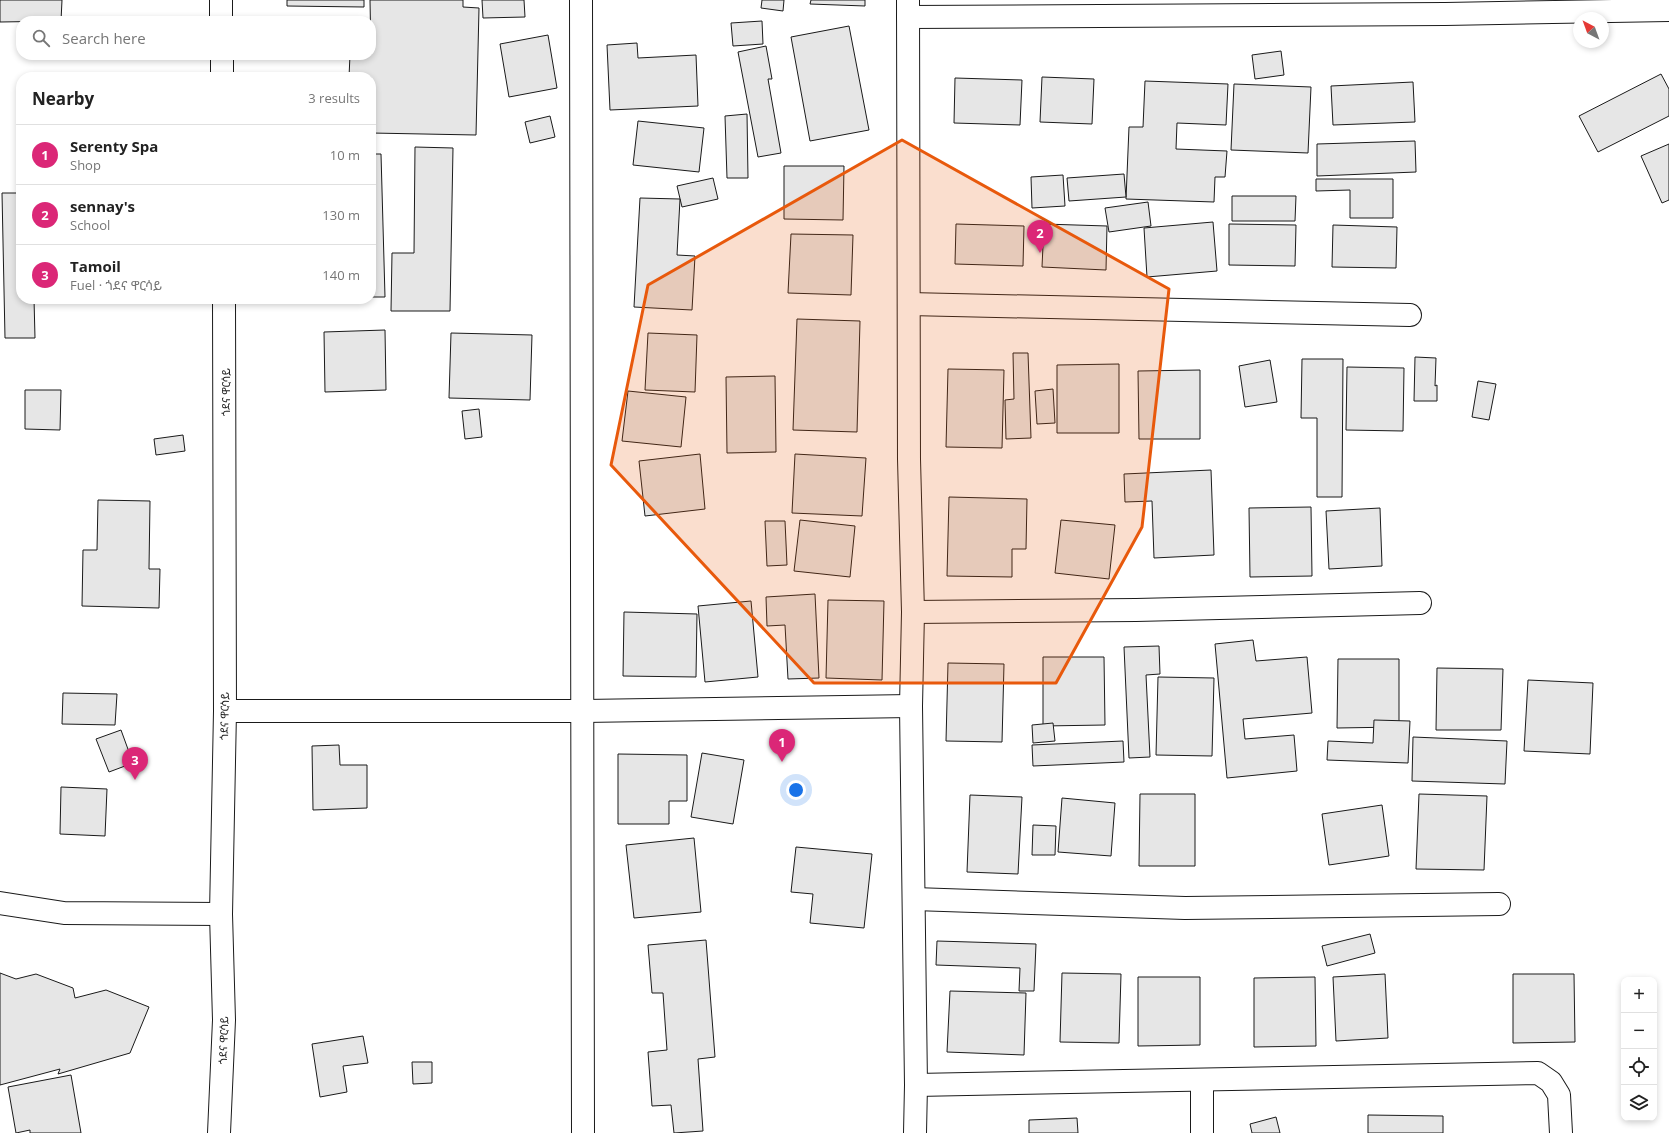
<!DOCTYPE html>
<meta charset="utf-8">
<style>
body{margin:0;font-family:"Open Sans","Noto Sans Ethiopic",sans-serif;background:#f6f6f6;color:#222}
.controls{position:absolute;right:12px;bottom:12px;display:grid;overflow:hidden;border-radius:8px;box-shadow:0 2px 6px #0003}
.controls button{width:36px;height:36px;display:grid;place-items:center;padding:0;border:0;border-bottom:1px solid #e0e0e0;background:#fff;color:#222;font:20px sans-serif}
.compass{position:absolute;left:1573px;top:12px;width:36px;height:36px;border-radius:50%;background:#fff;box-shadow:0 2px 6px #0003;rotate:319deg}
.you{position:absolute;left:796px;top:790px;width:14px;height:14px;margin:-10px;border:3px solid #fff;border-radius:50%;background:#1a73e8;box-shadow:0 0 0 6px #1a73e833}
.badge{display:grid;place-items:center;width:26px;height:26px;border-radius:50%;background:#db2777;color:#fff;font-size:13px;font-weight:700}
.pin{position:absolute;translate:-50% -33px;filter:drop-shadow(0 1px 2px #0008)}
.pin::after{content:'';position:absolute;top:21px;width:14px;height:12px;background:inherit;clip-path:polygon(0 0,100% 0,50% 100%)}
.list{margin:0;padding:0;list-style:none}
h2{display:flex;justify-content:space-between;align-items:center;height:52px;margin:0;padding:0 16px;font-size:17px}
h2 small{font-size:13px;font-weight:400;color:#767676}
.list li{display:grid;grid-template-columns:26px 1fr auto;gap:12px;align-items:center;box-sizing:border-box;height:60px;padding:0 16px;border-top:1px solid #e0e0e0}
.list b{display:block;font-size:15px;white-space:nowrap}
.list p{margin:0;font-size:13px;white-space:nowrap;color:#767676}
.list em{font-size:13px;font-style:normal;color:#767676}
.icon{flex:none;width:22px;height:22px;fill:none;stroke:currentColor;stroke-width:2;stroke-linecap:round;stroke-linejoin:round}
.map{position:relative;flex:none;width:1669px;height:1133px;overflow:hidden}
.search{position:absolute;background:#fff;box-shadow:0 2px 6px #0003;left:16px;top:16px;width:360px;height:44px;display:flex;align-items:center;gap:10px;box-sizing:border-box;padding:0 14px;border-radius:16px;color:#767676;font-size:15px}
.panel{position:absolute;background:#fff;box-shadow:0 2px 6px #0003;left:16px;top:72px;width:360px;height:232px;border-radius:16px}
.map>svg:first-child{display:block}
.building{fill:#e6e6e6;stroke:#1a1a1a}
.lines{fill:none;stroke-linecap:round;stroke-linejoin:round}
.street-casing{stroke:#1a1a1a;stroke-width:24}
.secondary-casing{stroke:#1a1a1a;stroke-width:24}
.street{stroke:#fff;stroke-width:22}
.secondary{stroke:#fff;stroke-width:22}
.marked{fill:#e8590c;fill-opacity:0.2;stroke:#e8590c;stroke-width:3;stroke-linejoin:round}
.labels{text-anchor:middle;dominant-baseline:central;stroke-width:3;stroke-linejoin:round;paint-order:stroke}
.street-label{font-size:11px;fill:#1a1a1a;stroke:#fff}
</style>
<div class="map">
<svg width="1669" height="1133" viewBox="0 0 1669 1133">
<rect width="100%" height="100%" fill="#fff"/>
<g class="building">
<path d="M0,0h62l-1,21 -61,1z"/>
<path d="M287,0h77v7l-77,-1z"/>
<path d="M370,0h93v7l16,1 -3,127 -105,-2v-56h-22l1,-22h21z"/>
<path d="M482,0h42l1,17 -42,1z"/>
<path d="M762,0h22l-1,11 -22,-3z"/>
<path d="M811,0h54v6l-55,-2z"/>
<path d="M762,21l1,23 -30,2 -2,-23z"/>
<path d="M849,26l20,104 -59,11 -19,-104z"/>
<path d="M548,35l9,53 -48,9 -9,-53z"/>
<path d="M637,43l1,15 58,-3 2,51 -88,4 -3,-65z"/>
<path d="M766,46l6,33h-4l13,74 -23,4 -20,-105z"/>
<path d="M1281,51l3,24 -29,4 -3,-24z"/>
<path d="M1661,74l8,15v27l-71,36 -19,-36z"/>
<path d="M1042,77l52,2 -2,45 -52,-2z"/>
<path d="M955,78l67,2 -2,45 -66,-2z"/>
<path d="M1145,81l83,3 -2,41 -49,-2 -1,26 51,2 -2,26h-10l-1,25 -88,-3 3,-72h14z"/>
<path d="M1413,82l2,40 -82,3 -2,-39z"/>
<path d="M1234,84l77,3 -3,66 -77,-3z"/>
<path d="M747,114l1,64h-21l-2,-62z"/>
<path d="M550,116l5,21 -25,6 -5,-21z"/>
<path d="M638,121l66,7 -5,44 -66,-7z"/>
<path d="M1415,141l1,31 -99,4v-32z"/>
<path d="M1669,144v56l-7,3 -21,-47z"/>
<path d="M415,147l38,1 -3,163h-59l1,-58h22z"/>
<path d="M371,154h10l4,143h-14z"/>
<path d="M784,166h60l-1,54 -59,-1z"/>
<path d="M1124,174l2,23 -57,4 -2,-23z"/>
<path d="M1063,175l2,31 -33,2 -1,-31z"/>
<path d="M713,178l5,21 -36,8 -5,-21z"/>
<path d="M1316,179h77v39h-43v-28l-34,1z"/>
<path d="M2,193h19v106h13l1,39h-30z"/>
<path d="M1232,196h64l-1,25h-63z"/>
<path d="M640,198l40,1 -3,56 18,1 -3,54 -58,-3z"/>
<path d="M1148,202l3,24 -42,6 -4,-24z"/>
<path d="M1213,222l4,49 -70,6 -3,-49z"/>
<path d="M956,224l68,2 -1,40 -68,-2z"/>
<path d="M1044,224l63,2 -1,44 -64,-3z"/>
<path d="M1229,224l67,1 -1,41 -66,-1z"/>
<path d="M1333,225l64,2 -1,41 -64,-1z"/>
<path d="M791,234l62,1 -2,60 -63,-2z"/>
<path d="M797,319l63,2 -3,111 -64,-2z"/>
<path d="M385,330l1,60 -61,2 -1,-60z"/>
<path d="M451,333l81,2 -2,65 -81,-2z"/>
<path d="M648,333l49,2 -2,57 -50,-2z"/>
<path d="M1013,353h15l3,85 -25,1 -1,-39 9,-1z"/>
<path d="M1415,357l21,1 -1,28 2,-1v16h-23z"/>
<path d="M1302,359h41l-1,138h-25v-79h-16z"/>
<path d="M1270,360l7,42 -32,5 -6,-41z"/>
<path d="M1119,364v69h-62v-68z"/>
<path d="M1347,367l57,1 -1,63 -57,-1z"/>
<path d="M948,369l56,1 -2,78 -56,-1z"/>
<path d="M1200,370v69h-61l-1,-68z"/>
<path d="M775,376l1,76 -49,1 -1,-76z"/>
<path d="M1478,381l18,3 -7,36 -17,-3z"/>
<path d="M1053,389l2,34 -18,1 -2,-33z"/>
<path d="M25,390h36l-1,40 -35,-1z"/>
<path d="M628,391l58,6 -5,50 -59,-6z"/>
<path d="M479,409l3,28 -17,2 -3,-28z"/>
<path d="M183,435l2,16 -29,4 -2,-16z"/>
<path d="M700,454l5,55 -60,7 -6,-55z"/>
<path d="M795,454l71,4 -4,58 -70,-3z"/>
<path d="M1211,470l3,85 -60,3 -2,-57 -27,1 -1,-28z"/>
<path d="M949,497l78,2 -1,50h-14v28l-65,-1z"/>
<path d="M98,500l52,1 -1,68h11l-1,39 -77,-2 1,-56h14z"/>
<path d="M1311,507l1,69 -62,1 -1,-69z"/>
<path d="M1380,508l2,58 -53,3 -3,-58z"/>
<path d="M800,520l55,6 -5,51 -56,-6z"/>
<path d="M1061,520l54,5 -6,54 -54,-6z"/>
<path d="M765,521h20l2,44 -20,1z"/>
<path d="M815,594l4,84 -31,1 -3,-54 -18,1 -1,-29z"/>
<path d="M828,600l56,1 -2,79 -56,-2z"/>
<path d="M751,601l7,76 -53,5 -7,-76z"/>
<path d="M624,612l73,2 -1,63 -73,-1z"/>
<path d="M1253,640l3,21 51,-4 5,56 -69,6 2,20 49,-4 3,36 -70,7 -12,-134z"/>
<path d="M1159,646l1,28 -14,1 4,82 -21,1 -5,-111z"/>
<path d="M1043,657h61l1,68 -62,1z"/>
<path d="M1338,659h61v68l-62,1z"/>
<path d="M948,663l56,1 -2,78 -56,-1z"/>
<path d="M1437,668l66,1 -2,61h-65z"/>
<path d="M1158,677l56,1 -2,78 -56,-1z"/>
<path d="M1528,680l65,3 -3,71 -66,-3z"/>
<path d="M63,693l54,1 -2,31 -53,-1z"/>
<path d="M1374,720l36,1 -2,42 -81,-3 1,-19 45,2z"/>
<path d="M1053,723l2,18 -22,2 -1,-18z"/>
<path d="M121,730l12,33 -24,9 -13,-33z"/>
<path d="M1413,737l94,4 -2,43 -93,-3z"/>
<path d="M1123,741l1,21 -91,4 -1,-21z"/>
<path d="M339,745l1,20h27v43l-54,2 -1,-64z"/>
<path d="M702,753l42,7 -11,64 -42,-7z"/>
<path d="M618,754l69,1v46h-18v23h-51z"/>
<path d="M61,787l46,2 -2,47 -45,-2z"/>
<path d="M1140,794h55v72h-56z"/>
<path d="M1419,794l68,2 -3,74 -68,-1z"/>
<path d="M970,795l52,2 -4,77 -51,-2z"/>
<path d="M1062,798l53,5 -4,53 -53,-4z"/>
<path d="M1382,805l7,51 -60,9 -7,-51z"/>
<path d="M1033,825l23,1 -1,29h-23z"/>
<path d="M694,838l7,74 -67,6 -8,-73z"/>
<path d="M796,847l76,7 -8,74 -54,-5 3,-29 -22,-2z"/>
<path d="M1370,934l5,19 -48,13 -5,-20z"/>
<path d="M706,940l9,117 -17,2 5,72 -29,2 -3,-28 -19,1 -4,-54 19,-2 -4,-57h-11l-4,-48z"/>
<path d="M937,941l99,3 -2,47h-15l1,-23 -84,-3z"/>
<path d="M0,973l16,6 20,-5 37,14 2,10 31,-8 43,17 -19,46 -72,21 2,-5 -60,16z"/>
<path d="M1062,973l59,1 -2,69 -59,-1z"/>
<path d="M1385,974l3,64 -52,3 -3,-64z"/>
<path d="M1513,974h61l1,68 -62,1z"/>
<path d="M1138,977h62v68l-62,1z"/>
<path d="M1315,977l1,69 -62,1v-69z"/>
<path d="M950,991l76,2 -2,62 -77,-3z"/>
<path d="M363,1036l5,27 -25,3 4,26 -27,5 -8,-53z"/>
<path d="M412,1062h20v21l-19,1z"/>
<path d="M71,1075l10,58h-51v-3l-14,3 -8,-46z"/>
<path d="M1368,1115l75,1v17h-75z"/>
<path d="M1276,1117l4,16h-28l-2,-9z"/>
<path d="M1077,1118l1,15h-49v-13z"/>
</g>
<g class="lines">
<defs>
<g id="street">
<path d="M581,0l2,1133"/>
<path d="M908,0l1,459 4,153 -2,94 5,379 -1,48"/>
<path d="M908,17l537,-3 224,-4"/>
<path d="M909,304l501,11"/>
<path d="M913,612l223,-2 284,-7"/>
<path d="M225,711h359l327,-5"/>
<path d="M914,899l271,9 314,-4"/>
<path d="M0,903l64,10 157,1"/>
<path d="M1202,1080v53"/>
<path d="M916,1085l622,-12 13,9 8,13 2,38"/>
</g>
<g id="secondary">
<path d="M221,0v21"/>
<path d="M222,55v22"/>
<path d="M219,1133l5,-113 -3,-106 4,-203 -1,-412"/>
</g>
</defs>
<use href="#street" class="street-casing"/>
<use href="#secondary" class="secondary-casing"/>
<use href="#street" class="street"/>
<use href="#secondary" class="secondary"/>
</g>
<path class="marked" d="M902,140l267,149 -27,238 -86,156h-242l-203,-218 37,-180z"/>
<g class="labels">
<g class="street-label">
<text transform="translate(225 392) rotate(-90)">ጎደና ዋርሳይ</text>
<text transform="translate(224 716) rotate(-89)">ጎደና ዋርሳይ</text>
<text transform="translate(223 1040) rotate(-88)">ጎደና ዋርሳይ</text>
</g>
</g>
</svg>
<div class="controls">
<button>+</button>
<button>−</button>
<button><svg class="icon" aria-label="locate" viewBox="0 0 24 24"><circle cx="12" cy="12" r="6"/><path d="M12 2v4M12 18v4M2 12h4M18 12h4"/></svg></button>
<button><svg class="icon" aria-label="layers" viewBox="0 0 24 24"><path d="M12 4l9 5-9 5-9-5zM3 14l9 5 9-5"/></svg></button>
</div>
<svg class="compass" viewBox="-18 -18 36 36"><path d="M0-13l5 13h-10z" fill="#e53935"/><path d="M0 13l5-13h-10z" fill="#767676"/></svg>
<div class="you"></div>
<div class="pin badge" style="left:782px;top:762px">1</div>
<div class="pin badge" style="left:1040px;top:253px">2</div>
<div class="pin badge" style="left:135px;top:780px">3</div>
<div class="search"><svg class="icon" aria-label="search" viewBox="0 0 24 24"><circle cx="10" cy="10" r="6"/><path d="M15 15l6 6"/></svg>Search here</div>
<section class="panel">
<h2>Nearby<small>3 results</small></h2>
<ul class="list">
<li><span class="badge">1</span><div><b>Serenty Spa</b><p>Shop</p></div><em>10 m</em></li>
<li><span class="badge">2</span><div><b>sennay's</b><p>School</p></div><em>130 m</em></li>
<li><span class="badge">3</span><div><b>Tamoil</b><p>Fuel · ጎደና ዋርሳይ</p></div><em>140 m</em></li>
</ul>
</section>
</div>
